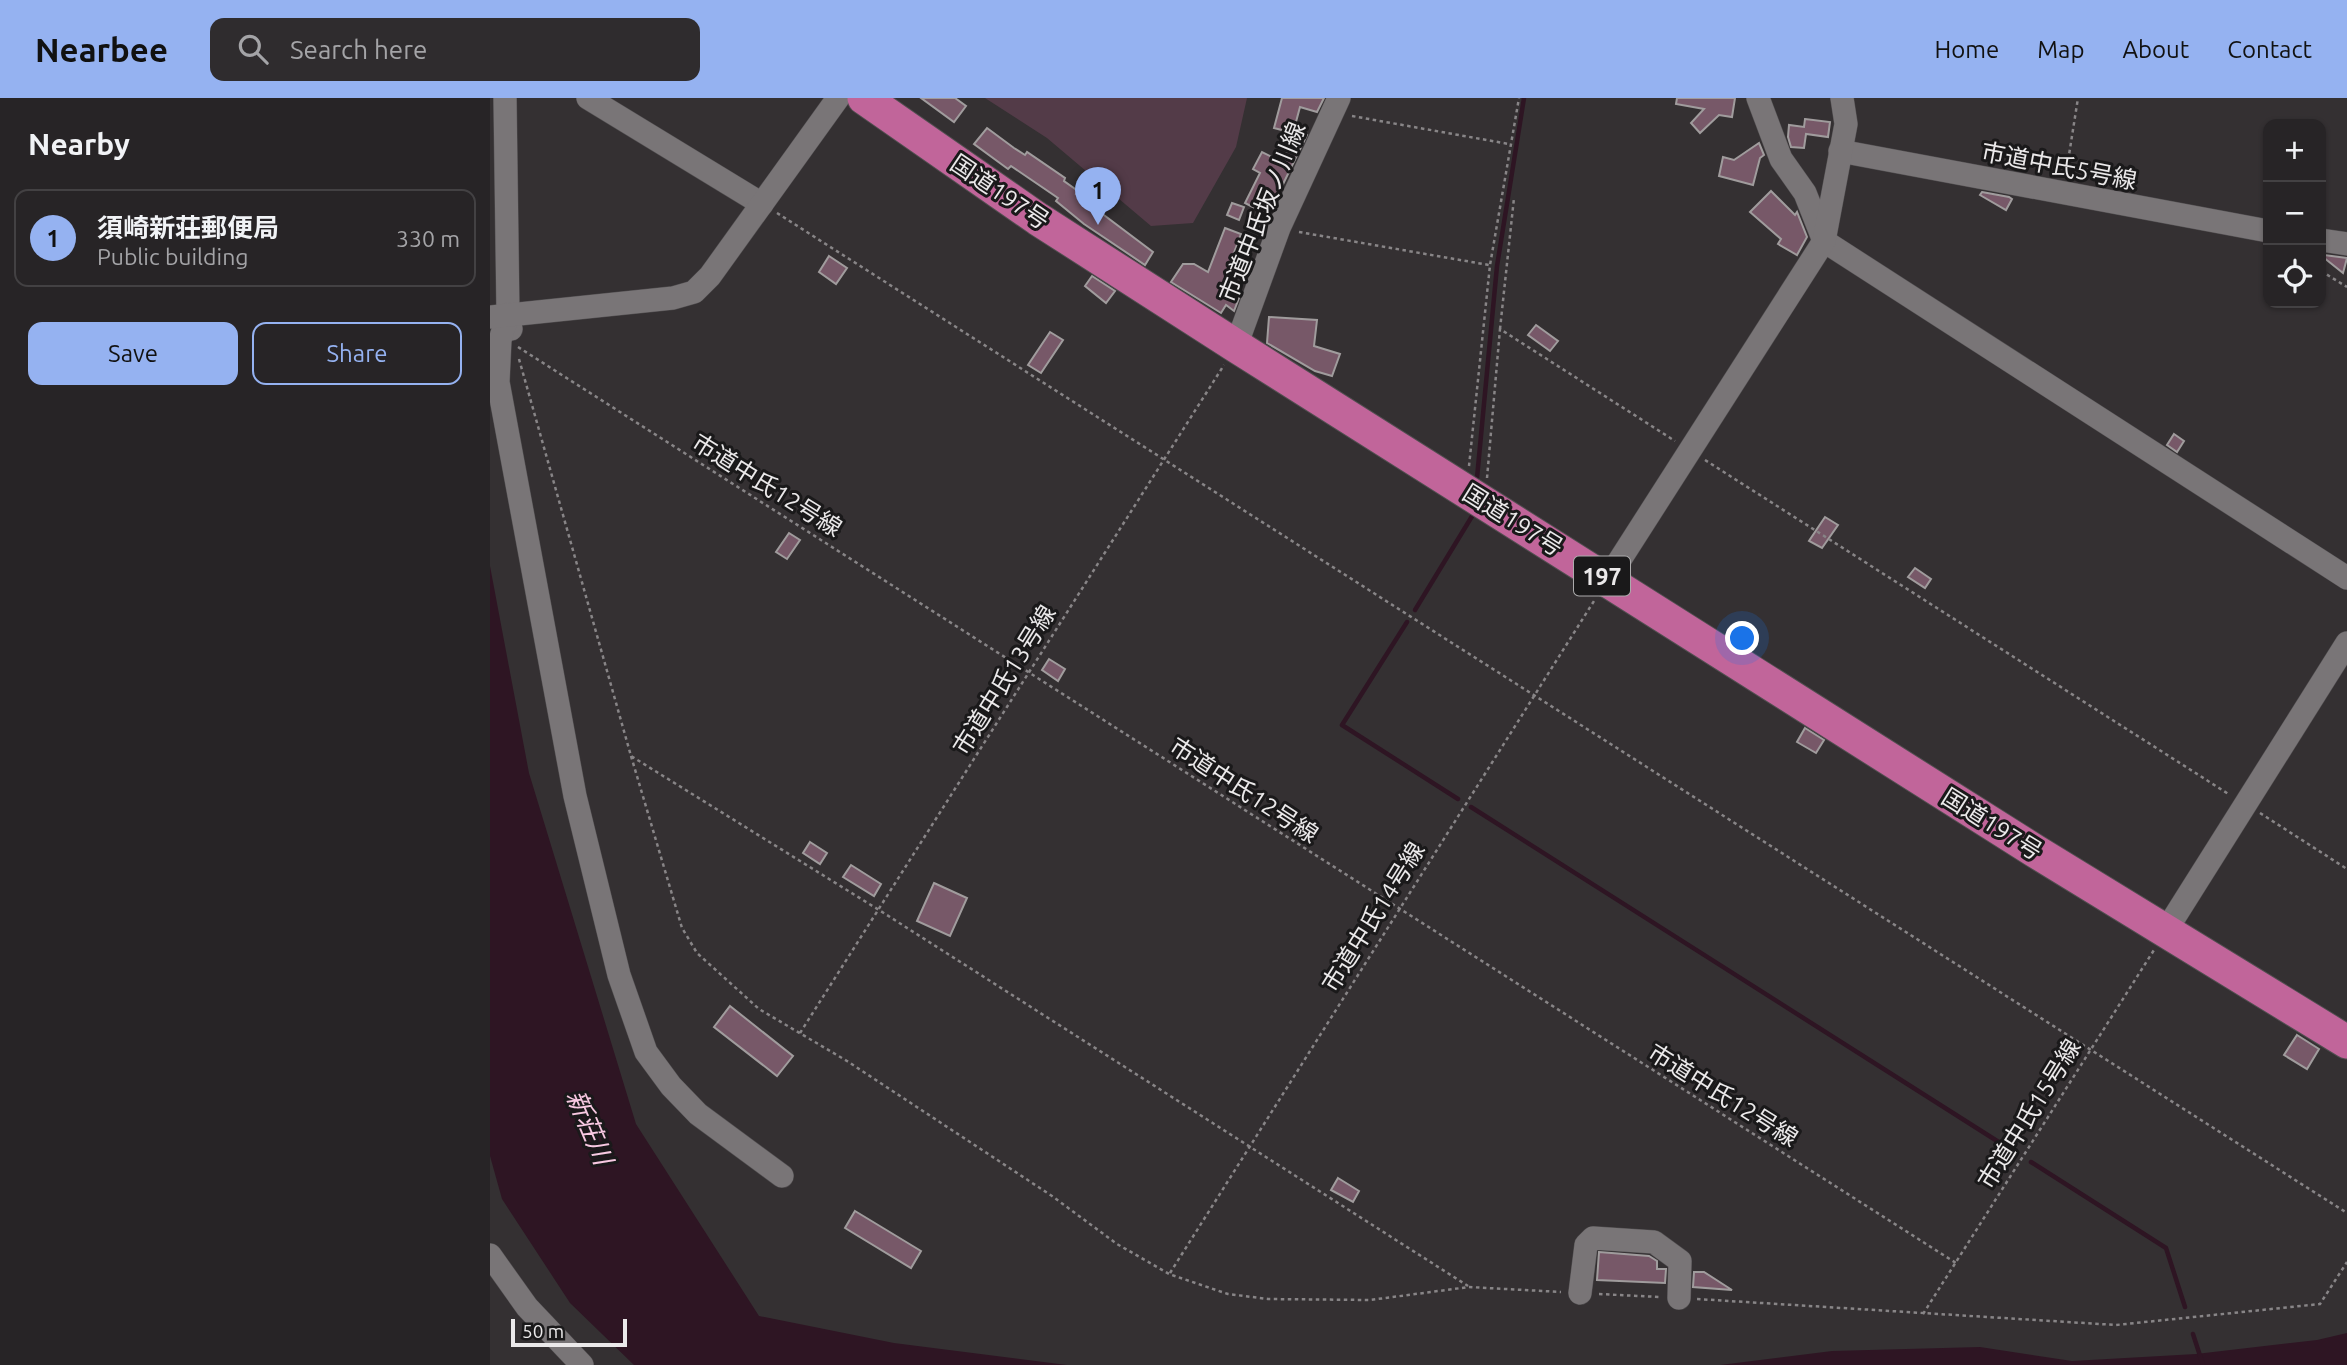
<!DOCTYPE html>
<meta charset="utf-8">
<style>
body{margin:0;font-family:Ubuntu,"Noto Sans JP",sans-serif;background:#2f2c2e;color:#f1f3f6}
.controls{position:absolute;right:21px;top:21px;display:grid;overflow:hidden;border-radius:14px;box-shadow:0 2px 5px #0004}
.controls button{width:63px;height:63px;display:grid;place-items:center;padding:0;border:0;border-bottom:2px solid #434143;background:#272426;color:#f1f3f6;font:35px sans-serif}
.scale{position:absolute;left:21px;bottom:18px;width:116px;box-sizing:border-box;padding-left:7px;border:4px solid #ebe9ea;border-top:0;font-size:19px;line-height:24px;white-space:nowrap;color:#ebe9ea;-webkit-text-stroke:5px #1a191a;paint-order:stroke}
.you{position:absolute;left:1253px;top:541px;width:24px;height:24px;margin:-18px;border:5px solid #fff;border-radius:50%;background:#1a73e8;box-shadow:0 0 0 10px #1a73e833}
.badge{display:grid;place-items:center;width:46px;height:46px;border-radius:50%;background:#95b2f1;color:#111;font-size:23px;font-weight:700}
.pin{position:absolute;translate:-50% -58px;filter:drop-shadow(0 2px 4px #0008)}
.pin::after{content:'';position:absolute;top:37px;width:24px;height:21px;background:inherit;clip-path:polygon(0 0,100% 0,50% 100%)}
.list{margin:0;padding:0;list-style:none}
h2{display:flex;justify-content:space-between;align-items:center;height:91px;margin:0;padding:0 28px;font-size:30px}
h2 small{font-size:23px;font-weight:400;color:#a4a4a7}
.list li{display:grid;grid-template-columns:46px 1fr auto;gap:21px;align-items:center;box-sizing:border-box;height:98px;margin:0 14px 14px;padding:0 14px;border:2px solid #434143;border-radius:14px}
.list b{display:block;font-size:26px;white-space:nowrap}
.list p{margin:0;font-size:23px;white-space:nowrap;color:#a4a4a7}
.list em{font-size:23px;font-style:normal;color:#a4a4a7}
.actions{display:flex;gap:14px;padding:21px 28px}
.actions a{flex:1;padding:16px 0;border:2px solid #95b2f1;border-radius:14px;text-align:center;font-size:24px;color:#95b2f1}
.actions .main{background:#95b2f1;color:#111}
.icon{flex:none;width:38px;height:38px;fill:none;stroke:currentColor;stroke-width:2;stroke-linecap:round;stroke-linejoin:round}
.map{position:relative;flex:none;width:1857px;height:1267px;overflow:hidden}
header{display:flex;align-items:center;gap:42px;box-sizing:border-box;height:98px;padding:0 35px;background:#95b2f1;color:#111}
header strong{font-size:33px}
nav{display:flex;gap:38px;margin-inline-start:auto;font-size:24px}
.search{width:490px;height:63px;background:#2f2c2e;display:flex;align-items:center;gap:18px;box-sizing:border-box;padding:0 24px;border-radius:14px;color:#a4a4a7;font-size:26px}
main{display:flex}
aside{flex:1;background:#272426}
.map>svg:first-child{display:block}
.green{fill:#533b48}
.water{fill:#2e1523}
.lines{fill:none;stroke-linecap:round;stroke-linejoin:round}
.stream{stroke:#2e1523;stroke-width:4.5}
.building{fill:#775868;stroke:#a09c9d;stroke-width:2}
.minor-casing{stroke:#514e50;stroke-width:24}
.highway-casing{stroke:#514e50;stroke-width:35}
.path{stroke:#888587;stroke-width:2.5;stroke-dasharray:3.5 3.5;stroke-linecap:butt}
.minor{stroke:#797577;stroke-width:23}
.highway{stroke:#c1659a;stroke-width:33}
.labels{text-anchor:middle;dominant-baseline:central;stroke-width:6;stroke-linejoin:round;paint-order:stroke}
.shield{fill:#1a191a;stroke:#acabac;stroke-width:2}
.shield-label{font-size:23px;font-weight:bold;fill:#ebe9ea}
.street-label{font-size:24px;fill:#ebe9ea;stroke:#1a191a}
.water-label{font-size:26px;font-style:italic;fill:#f8c9e2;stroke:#1a191a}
</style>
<header>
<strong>Nearbee</strong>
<div class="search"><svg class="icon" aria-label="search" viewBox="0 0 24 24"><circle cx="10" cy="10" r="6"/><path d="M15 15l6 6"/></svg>Search here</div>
<nav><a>Home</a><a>Map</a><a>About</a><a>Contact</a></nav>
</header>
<main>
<aside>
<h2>Nearby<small></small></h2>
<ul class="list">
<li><span class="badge">1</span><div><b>須崎新荘郵便局</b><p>Public building</p></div><em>330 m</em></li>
</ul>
<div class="actions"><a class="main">Save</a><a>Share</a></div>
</aside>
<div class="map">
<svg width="1857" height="1267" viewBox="0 0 1857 1267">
<rect width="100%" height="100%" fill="#343032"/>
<path class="green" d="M495,0h262l-11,49 -43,76 -42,3 -104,-88z"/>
<g class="water">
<path d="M0,468l39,207 107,351 123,192 135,27 173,22h-433l-64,-62 -68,-104 -12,-43z"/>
<path d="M1857,1235v32h-627l112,-14 148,-4 92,14 124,-7 121,-14z"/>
</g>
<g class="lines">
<g class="stream">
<path d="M987,380l20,-212 27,-168"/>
<path d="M925,512l59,-97"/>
<path d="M917,524l-65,103 116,74"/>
<path d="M981,709l545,346"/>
<path d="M1541,1064l135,86 19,59"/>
<path d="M1703,1236l10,31"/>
</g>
</g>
<g class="building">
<path d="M431,0h34l11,8 -12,16z"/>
<path d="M792,0h42l-7,14 -17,-5 -7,26 -19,-5z"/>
<path d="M1187,0h58l-3,19 -13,-2 -19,18 -9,-10 13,-14 -28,-5z"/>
<path d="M1315,21l25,3 -2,15 -22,-3 -2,14 -13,-1 -3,-10 1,-12 15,2z"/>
<path d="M497,30l27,20 11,7 2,-3 38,26 -1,3 14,10 -2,3 77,58 -8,13 -61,-41 -28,-23 2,-3 -47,-32 -3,3 -34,-25z"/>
<path d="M808,32l9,5 -39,80 -23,-12 15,-30 -7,-4 9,-17 20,10z"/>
<path d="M1269,45l5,12 -4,3 -7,27 -34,-9 4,-19 11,3z"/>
<path d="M1281,93l24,24 2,-3 10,25 -10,18 -19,-11 3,-5 -31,-27z"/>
<path d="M1492,94l27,5 3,2 -6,11 -26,-15z"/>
<path d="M742,105l12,4 -5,13 -12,-5z"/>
<path d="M735,130l16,6 -18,48 18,11 -7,18 -8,-6 -5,8 -50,-31 12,-18h11l14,8z"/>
<path d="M1834,157l23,3 -4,15 -20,-16z"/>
<path d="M339,158l18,12 -11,16 -17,-12z"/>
<path d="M602,178l23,15 -9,12 -21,-17z"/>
<path d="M779,219l48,3 -3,26 26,8 -8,22 -17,-5 -48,-28z"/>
<path d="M1046,227l22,16 -8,10 -22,-16z"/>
<path d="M560,234l13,8 -22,33 -13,-8z"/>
<path d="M1684,336l10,7 -7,11 -10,-7z"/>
<path d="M1335,419l13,8 -16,23 -13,-7z"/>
<path d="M299,435l11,7 -13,19 -11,-7z"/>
<path d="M1425,470l16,11 -6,9 -17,-11z"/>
<path d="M559,561l16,10 -7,12 -16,-11z"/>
<path d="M1315,630l19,12 -8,13 -19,-11z"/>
<path d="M320,744l17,11 -7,11 -17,-11z"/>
<path d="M361,767l30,19 -7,12 -31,-19z"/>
<path d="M444,785l33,15 -17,38 -33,-15z"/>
<path d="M240,908l63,50 -16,20 -63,-49z"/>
<path d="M1807,937l22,14 -12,20 -23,-14z"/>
<path d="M848,1080l21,13 -6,11 -22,-12z"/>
<path d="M365,1113l66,40 -10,17 -66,-40z"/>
<path d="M1109,1154l50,4 8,5v8h9l-1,14 -68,-3z"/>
<path d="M1204,1174h10l28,18 -39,-3z"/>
</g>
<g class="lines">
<defs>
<g id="minor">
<path d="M15,0l3,216 3,15"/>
<path d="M98,0l174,106"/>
<path d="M1268,0l23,61 24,34 19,48 523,337"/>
<path d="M1350,53l428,80"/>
<path d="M1831,142l26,4"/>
<path d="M18,216l-8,26 -2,42 77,414 44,179 27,77 25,34 27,28 84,62"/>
<path d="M0,219l183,-19 21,-6 16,-16 128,-178"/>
<path d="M746,248l43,-118 60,-130"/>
<path d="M1117,482l217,-339 22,-117 -4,-26"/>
<path d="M1675,834l182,-289"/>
<path d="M0,1157l37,52 55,58"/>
<path d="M1090,1195l6,-48 7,-7 61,4 26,19 -1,37"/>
</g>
<path id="highway" d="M374,0l174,121 198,127 799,505 312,191"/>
</defs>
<use href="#minor" class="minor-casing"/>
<use href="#highway" class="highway-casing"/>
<g class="path">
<path d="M862,18l157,28"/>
<path d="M1576,76l12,-76"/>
<path d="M287,115l1570,1000"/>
<path d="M809,134l190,33"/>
<path d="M1831,173l26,16"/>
<path d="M1010,231l14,-131"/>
<path d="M28,249l1438,916"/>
<path d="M29,261l112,397 248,154 589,376"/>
<path d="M1215,362l525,335"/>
<path d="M979,368l21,-201 29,-167"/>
<path d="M997,380l13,-149 175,112"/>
<path d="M141,658l51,172 15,25 62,56 88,52 205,135 65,48 52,30 59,20 40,5 102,1 99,-13 92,5"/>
<path d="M1770,715l87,56"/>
<path d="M310,935l424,-668"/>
<path d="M680,1175l424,-672"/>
<path d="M1109,1196l60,3"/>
<path d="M1207,1201l419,26 204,-21 27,-42"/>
<path d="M1433,1216l231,-364"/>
</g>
<use href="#minor" class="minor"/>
<use href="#highway" class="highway"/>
</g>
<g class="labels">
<rect class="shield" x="1084" y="458.5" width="56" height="39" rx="5"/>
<g class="shield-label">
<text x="1112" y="478">197</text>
</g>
<g class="street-label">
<text transform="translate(1569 68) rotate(11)">市道中氏5号線</text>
<text transform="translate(510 94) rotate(34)">国道197号</text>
<text transform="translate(772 114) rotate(-68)">市道中氏坂ノ川線</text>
<text transform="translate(277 387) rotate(32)">市道中氏12号線</text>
<text transform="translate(1023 422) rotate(32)">国道197号</text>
<text transform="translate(514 582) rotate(-58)">市道中氏13号線</text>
<text transform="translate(754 692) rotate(33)">市道中氏12号線</text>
<text transform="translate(1502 726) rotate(32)">国道197号</text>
<text transform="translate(883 819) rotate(-58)">市道中氏14号線</text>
<text transform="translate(1233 997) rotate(32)">市道中氏12号線</text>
<text transform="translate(1539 1016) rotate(-58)">市道中氏15号線</text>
</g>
<g class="water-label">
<text transform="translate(100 1029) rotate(67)">新荘川</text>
</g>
</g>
</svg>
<div class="controls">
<button>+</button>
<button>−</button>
<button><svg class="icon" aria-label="locate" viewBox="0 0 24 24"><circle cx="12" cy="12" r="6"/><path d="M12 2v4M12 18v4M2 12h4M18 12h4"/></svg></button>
</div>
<div class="scale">50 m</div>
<div class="you"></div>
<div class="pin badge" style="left:608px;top:127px">1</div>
</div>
</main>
